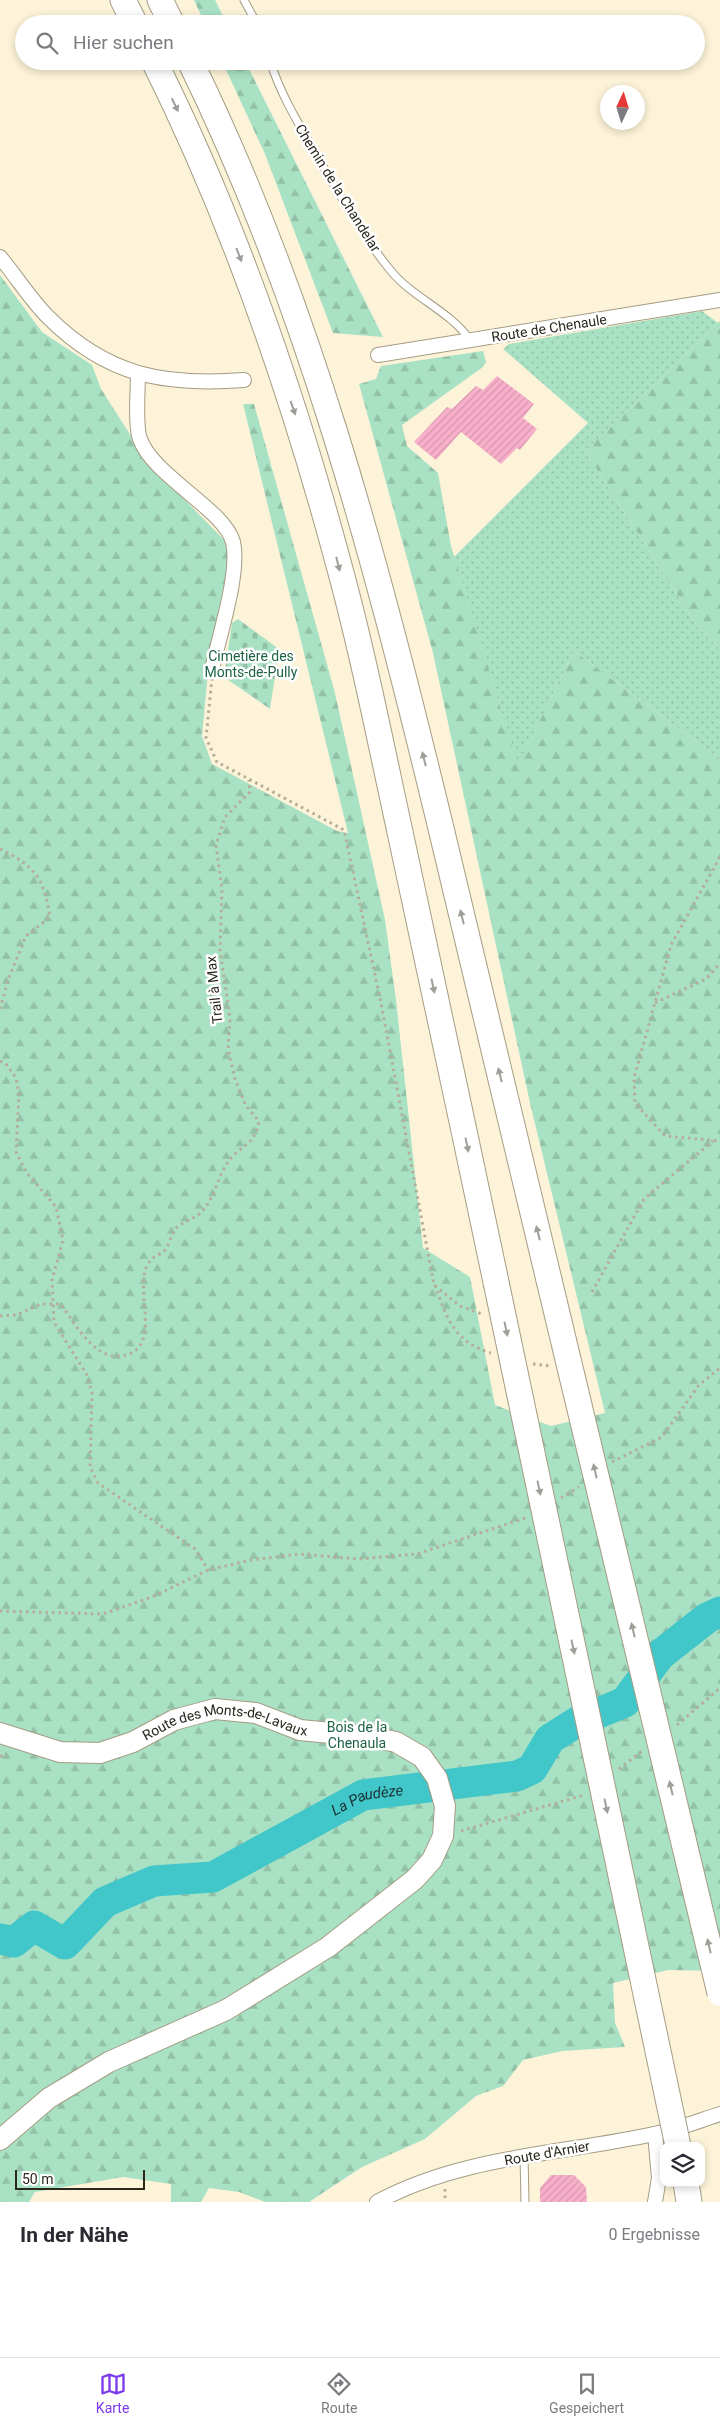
<!DOCTYPE html>
<html lang="de">
<meta charset="utf-8">
<style>
body{margin:0;font-family:Roboto,sans-serif;background:#f2f2f3;color:#2b2b33}
.controls{position:absolute;right:15px;bottom:15px;display:grid;overflow:hidden;border-radius:10px;box-shadow:0 2px 8px #0003}
.controls button{width:45px;height:45px;display:grid;place-items:center;padding:0;border:0;border-bottom:1px solid #e1e1e2;background:#fff;color:#2b2b33;font:25px sans-serif}
.compass{position:absolute;left:600px;top:85px;width:45px;height:45px;border-radius:50%;background:#fff;box-shadow:0 2px 8px #0003;rotate:4deg}
.scale{position:absolute;left:15px;bottom:12px;width:130px;box-sizing:border-box;padding-left:5px;border:2px solid #2a271d;border-top:0;font-size:14px;line-height:18px;white-space:nowrap;color:#2a271d;-webkit-text-stroke:4px #fff;paint-order:stroke}
.list{margin:0;padding:0;list-style:none}
h2{display:flex;justify-content:space-between;align-items:center;height:65px;margin:0;padding:0 20px;font-size:21px}
h2 small{font-size:16px;font-weight:400;color:#7c7c81}
.icon{flex:none;width:28px;height:28px;fill:none;stroke:currentColor;stroke-width:2;stroke-linecap:round;stroke-linejoin:round}
.map{position:relative;flex:none;width:720px;height:2202px;overflow:hidden}
.search{position:absolute;background:#fff;box-shadow:0 2px 8px #0003;left:15px;right:15px;top:15px;height:55px;display:flex;align-items:center;gap:12px;box-sizing:border-box;padding:0 18px;border-radius:28px;color:#7c7c81;font-size:19px}
.sheet{height:155px;background:#fff}
nav{display:flex;justify-content:space-around;align-items:center;box-sizing:border-box;height:70px;border-top:1px solid #e1e1e2;background:#fff;font-size:14px;color:#7c7c81}
nav a{display:grid;justify-items:center;gap:2px}
nav .on{color:#7c3aed}
.map>svg:first-child{display:block}
.grass{fill:url(#grass-dots)}
.forest{fill:url(#forest-firs)}
.cemetery{fill:url(#cemetery-stones)}
.lines{fill:none;stroke-linecap:round;stroke-linejoin:round}
.river{stroke:#41c6ca;stroke-width:31}
.building{fill:url(#building-hatch)}
.lane-casing{stroke:#a49c83;stroke-width:9}
.street-casing{stroke:#a49c83;stroke-width:16}
.secondary-casing{stroke:#a49c83;stroke-width:22}
.highway-casing{stroke:#a49c83;stroke-width:27}
.path{stroke:#b4ad98;stroke-width:3;stroke-dasharray:2.5 4;stroke-linecap:butt}
.lane{stroke:#fff;stroke-width:7}
.street{stroke:#fff;stroke-width:14}
.secondary{stroke:#fff;stroke-width:20}
.highway{stroke:#fff;stroke-width:25}
.highway-bridge-casing{stroke:#a49c83;stroke-width:27;stroke-linecap:butt}
.highway-bridge{stroke:#fff;stroke-width:25}
.oneway{fill:#9f9e99}
.labels{text-anchor:middle;dominant-baseline:central;stroke-width:5;stroke-linejoin:round;paint-order:stroke}
.street-label{font-size:14px;fill:#2a271d;stroke:#fff}
.park-label{font-size:14px;fill:#1d6346;stroke:#fff}
.water-label{font-size:15px;font-style:italic;fill:#1b3132;stroke:#fff}
</style>
<div class="map">
<svg width="720" height="2202" viewBox="0 0 720 2202">
<defs>
<pattern id="grass-dots" width="8" height="8" patternUnits="userSpaceOnUse" patternTransform="scale(1.25)"><rect width="8" height="8" fill="#a9e1c4"/><path d="M2 2h.1M6 6h.1" fill="none" stroke="#92c1a8" stroke-width="1.8" stroke-linecap="round"/></pattern>
<pattern id="forest-firs" width="22" height="20" patternUnits="userSpaceOnUse" patternTransform="scale(1.25)"><rect width="22" height="20" fill="#a9e1c4"/><path d="M5 1l3.5 6h-7zM16 11l3.5 6h-7z" fill="#92c1a8"/></pattern>
<pattern id="cemetery-stones" width="16" height="16" patternUnits="userSpaceOnUse" patternTransform="scale(1.25)"><rect width="16" height="16" fill="#a9e1c4"/><path d="M2 7V4a2 2 0 0 1 4 0v3zM10 15v-3a2 2 0 0 1 4 0v3z" fill="#92c1a8"/></pattern>
<pattern id="building-hatch" width="6" height="6" patternUnits="userSpaceOnUse" patternTransform="scale(1.25)"><rect width="6" height="6" fill="#f8b0ca"/><path d="M-1 1l2-2M0 6l6-6M5 7l2-2" fill="none" stroke="#d597ad"/></pattern>
</defs>
<rect width="100%" height="100%" fill="#fcf3d8"/>
<path class="grass" d="M702,311l16,12 -133,128 113,176 22,22v110l-146,-108 -56,115 -64,-209 134,-134 -85,-74 6,-5z"/>
<g class="forest">
<path d="M194,0h21l12,24h-22z"/>
<path d="M222,61h23l138,276 -50,-4 -68,-179z"/>
<path d="M0,275l42,57 50,33 9,24 46,72 83,85 1,18 -22,98 -7,74 10,28 125,67 11,2 -105,-429h11l81,289 50,227 11,80 27,248 47,29 25,128 56,21 54,-13 -75,-310 -97,-450 -74,-269 17,-5 5,-13 102,-15 3,11 -3,5 -81,58 5,21 31,27 13,73 67,219 56,-114 146,108v1212l-52,-1 -55,13 2,40 10,24 -63,4 -39,9 -20,26 -27,10 -51,43 -63,28 -53,35h-44l-26,-10 -30,-4 -8,14h-30v-18l-48,-7 -88,15 -6,10h-29z"/>
<path d="M720,321v328l-22,-22 -113,-176z"/>
</g>
<path class="cemetery" d="M238,619l41,30 -9,60 -46,-32 8,-54z"/>
<g class="lines">
<path class="river" id="s1" d="M0,1939l14,3 20,-16 31,18 40,-42 49,-21 59,-4 150,-82 154,-19 15,-7 18,-30 27,-17 48,-20 35,-47 47,-37 13,-6"/>
</g>
<g class="building">
<path d="M497,376l37,28 -11,14 14,11 -17,21 -3,-2 -16,16 -40,-32 -25,28 -22,-18 33,-35 5,2 24,-23 7,4z"/>
<path d="M551,2175h23l12,12 1,15h-47v-14z"/>
</g>
<g class="lines">
<defs>
<g id="lane">
<path d="M244,0l13,24"/>
<path d="M270,61c12,37 30,65 49,98 22,38 44,78 72,112 22,27 59,40 79,69"/>
<path d="M524,2155l1,47"/>
</g>
<g id="street">
<path d="M0,257c16,19 30,42 48,60 59,59 116,69 196,63"/>
<path d="M378,355l342,-55"/>
<path d="M138,374c0,15 -3,52 2,65 13,37 85,71 93,103 7,30 -13,91 -20,123"/>
<path d="M655,2134l4,44 -4,24"/>
<path d="M377,2202c85,-46 185,-48 277,-68 22,-4 44,-13 66,-20"/>
</g>
<g id="secondary">
<path id="s2" d="M0,1733l60,19 40,1 33,-11 41,-22 41,-11 41,4 44,17 72,7 24,5 26,15 15,21 8,28 -2,30 -11,24 -17,19 -87,68 -102,63 -117,52 -60,36 -49,42"/>
</g>
<g id="highway">
<path d="M123,0l12,24"/>
<path d="M160,0l12,24"/>
<path d="M154,61c79,158 137,327 183,497 25,90 43,182 63,274 33,149 64,300 96,450"/>
<path d="M190,61c118,240 186,500 249,759 37,153 73,307 110,460"/>
<path d="M686,2183l3,19"/>
</g>
</defs>
<use href="#lane" class="lane-casing"/>
<use href="#street" class="street-casing"/>
<use href="#secondary" class="secondary-casing"/>
<use href="#highway" class="highway-casing"/>
<g class="path">
<path d="M212,678l-6,60 11,24 127,68 37,173 53,282 26,21 22,8"/>
<path d="M0,849c35,17 44,29 50,68l-24,19 -18,44 -8,29"/>
<path d="M720,857l-49,88 -37,133 1,25 30,33 55,5"/>
<path d="M655,1003l51,-24 14,-16"/>
<path d="M0,1061l6,3 10,14 3,16 -3,58 11,21 29,34 7,33 -11,40 2,42 33,53 5,18 -2,74 8,16 97,66 13,21"/>
<path d="M435,1285c12,34 19,57 56,68"/>
<path d="M592,1292l52,-93 69,-58"/>
<path d="M0,1316l16,-1 25,-11h20c15,21 37,63 68,50 34,-13 1,-72 22,-94 3,-4 9,-5 13,-9 6,-6 7,-17 12,-23 9,-8 21,-9 28,-19 11,-13 14,-33 24,-47 13,-18 27,-16 31,-41l-13,-15 -11,-27 -7,-31 2,-29 -10,-69 2,-61 -6,-44 9,-28 25,-25 -1,-12"/>
<path d="M533,1364l17,2"/>
<path d="M612,1462l50,-25 37,-52 21,-17"/>
<path d="M561,1498l18,-11"/>
<path d="M0,1611l103,3 49,-17 56,-27 43,-10 48,-6 60,5 58,-5 108,-36"/>
<path d="M677,1725l43,-37"/>
<path d="M0,1756h7"/>
<path d="M619,1769l23,-18"/>
<path d="M461,1831l123,-36"/>
<path d="M445,2189v13"/>
</g>
<use href="#lane" class="lane"/>
<use href="#street" class="street"/>
<use href="#secondary" class="secondary"/>
<use href="#highway" class="highway"/>
<defs>
<g id="highway-bridge">
<path d="M549,1280l171,713"/>
<path d="M496,1282l182,864"/>
</g>
</defs>
<use href="#highway-bridge" class="highway-bridge-casing"/>
<use href="#highway-bridge" class="highway-bridge"/>
</g>
<defs><path id="oneway-solid" d="M-6-.8H1V-3.2L6.5 0L1 3.2V.8H-6Z" transform="scale(1.25)"/></defs>
<g class="oneway">
<use href="#oneway-solid" transform="translate(175 105) rotate(65)"/>
<use href="#oneway-solid" transform="translate(239 255) rotate(69)"/>
<use href="#oneway-solid" transform="translate(293 408) rotate(71)"/>
<use href="#oneway-solid" transform="translate(338 564) rotate(76)"/>
<use href="#oneway-solid" transform="translate(424 759) rotate(-104)"/>
<use href="#oneway-solid" transform="translate(462 917) rotate(-104)"/>
<use href="#oneway-solid" transform="translate(433 986) rotate(78)"/>
<use href="#oneway-solid" transform="translate(500 1075) rotate(-104)"/>
<use href="#oneway-solid" transform="translate(467 1145) rotate(78)"/>
<use href="#oneway-solid" transform="translate(538 1233) rotate(-104)"/>
<use href="#oneway-solid" transform="translate(506 1329) rotate(78)"/>
<use href="#oneway-solid" transform="translate(595 1471) rotate(-103)"/>
<use href="#oneway-solid" transform="translate(539 1488) rotate(78)"/>
<use href="#oneway-solid" transform="translate(633 1630) rotate(-103)"/>
<use href="#oneway-solid" transform="translate(573 1647) rotate(78)"/>
<use href="#oneway-solid" transform="translate(671 1788) rotate(-103)"/>
<use href="#oneway-solid" transform="translate(606 1806) rotate(78)"/>
<use href="#oneway-solid" transform="translate(709 1946) rotate(-103)"/>
</g>
<g class="labels">
<g class="street-label">
<text transform="translate(338 188) rotate(58)">Chemin de la Chandelar</text>
<text transform="translate(549 328) rotate(-9)">Route de Chenaule</text>
<text transform="translate(214 990) rotate(-96)">Trail à Max</text>
<text stroke="none"><textPath href="#s2" startOffset="236">Route des Monts-de-Lavaux</textPath></text>
<text transform="translate(547 2153) rotate(-10)">Route d'Arnier</text>
</g>
<g class="park-label">
<text x="251" y="656">Cimetière des<tspan x="251" dy="16">Monts-de-Pully</tspan></text>
<text x="357" y="1727">Bois de la<tspan x="357" dy="16">Chenaula</tspan></text>
</g>
<g class="water-label">
<text stroke="none"><textPath href="#s1" startOffset="420">La Paudèze</textPath></text>
</g>
</g>
</svg>
<div class="controls">
<button><svg class="icon" aria-label="layers" viewBox="0 0 24 24"><path d="M12 4l9 5-9 5-9-5zM3 14l9 5 9-5"/></svg></button>
</div>
<svg class="compass" viewBox="-18 -18 36 36"><path d="M0-13l5 13h-10z" fill="#e53935"/><path d="M0 13l5-13h-10z" fill="#7c7c81"/></svg>
<div class="scale">50 m</div>
<div class="search"><svg class="icon" aria-label="search" viewBox="0 0 24 24"><circle cx="10" cy="10" r="6"/><path d="M15 15l6 6"/></svg>Hier suchen</div>
</div>
<section class="sheet">
<h2>In der Nähe<small>0 Ergebnisse</small></h2>
<ul class="list">
</ul>
</section>
<nav>
<a class="on"><svg class="icon" aria-label="map" viewBox="0 0 24 24"><path d="M3 6l6-2 6 2 6-2v14l-6 2-6-2-6 2zM9 4v14M15 6v14"/></svg>Karte</a>
<a><svg class="icon" aria-label="directions" viewBox="0 0 24 24"><path d="M12 3l9 9-9 9-9-9zM9 14v-3h6M13 9l2 2-2 2"/></svg>Route</a>
<a><svg class="icon" aria-label="saved" viewBox="0 0 24 24"><path d="M7 4h10v16l-5-4-5 4z"/></svg>Gespeichert</a>
</nav>
